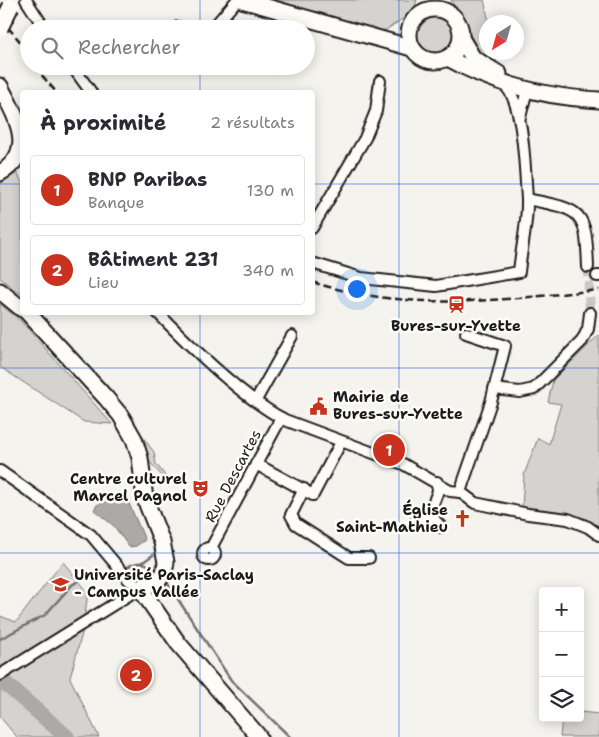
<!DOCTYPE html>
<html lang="fr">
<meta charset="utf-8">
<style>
body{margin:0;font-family:"Shantell Sans",sans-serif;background:#f2f2f3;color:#2b2b33}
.controls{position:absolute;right:15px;bottom:15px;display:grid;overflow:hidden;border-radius:5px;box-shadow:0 2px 12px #0003}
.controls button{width:45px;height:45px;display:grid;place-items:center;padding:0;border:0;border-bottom:1px solid #e1e1e2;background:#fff;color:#2b2b33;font:25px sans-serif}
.compass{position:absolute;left:479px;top:15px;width:45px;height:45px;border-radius:50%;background:#fff;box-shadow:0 2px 12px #0003;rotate:217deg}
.you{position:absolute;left:356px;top:288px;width:18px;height:18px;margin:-12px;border:4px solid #fff;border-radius:50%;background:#1a73e8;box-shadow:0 0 0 8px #1a73e833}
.badge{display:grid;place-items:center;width:32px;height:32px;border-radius:50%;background:#c8321e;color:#fff;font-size:16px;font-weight:700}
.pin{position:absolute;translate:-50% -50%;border:2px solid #fff;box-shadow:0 1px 5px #0006}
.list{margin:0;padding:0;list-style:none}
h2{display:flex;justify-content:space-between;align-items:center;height:65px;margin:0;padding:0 20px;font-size:21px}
h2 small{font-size:16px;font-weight:400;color:#7c7c81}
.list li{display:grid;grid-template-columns:32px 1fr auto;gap:15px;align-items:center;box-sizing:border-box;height:70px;margin:0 10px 10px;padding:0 10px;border:1px solid #e1e1e2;border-radius:5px}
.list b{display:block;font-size:19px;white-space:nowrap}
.list p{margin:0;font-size:16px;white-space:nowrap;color:#7c7c81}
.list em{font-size:16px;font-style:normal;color:#7c7c81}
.icon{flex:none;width:28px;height:28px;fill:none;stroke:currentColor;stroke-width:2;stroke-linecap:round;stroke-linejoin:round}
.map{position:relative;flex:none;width:599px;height:737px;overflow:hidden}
.search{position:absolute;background:#fff;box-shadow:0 2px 12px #0003;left:20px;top:20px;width:295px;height:55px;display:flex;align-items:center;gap:12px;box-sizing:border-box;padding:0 18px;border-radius:28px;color:#7c7c81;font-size:19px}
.panel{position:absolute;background:#fff;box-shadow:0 2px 12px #0003;left:20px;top:90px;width:295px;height:225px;border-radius:5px}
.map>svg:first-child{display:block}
.green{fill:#d4d3cf;stroke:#787876}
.water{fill:#abaaa6;stroke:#72716f}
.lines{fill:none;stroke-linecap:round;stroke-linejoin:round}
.stream{stroke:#72716f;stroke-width:2.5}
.river{stroke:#abaaa6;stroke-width:16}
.minor-tunnel{stroke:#c9c8c4;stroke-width:10;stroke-dasharray:10 5;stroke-linecap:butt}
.minor-casing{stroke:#1c1c1c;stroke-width:14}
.secondary-casing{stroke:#1c1c1c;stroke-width:19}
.minor{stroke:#fdfcf7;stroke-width:10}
.secondary{stroke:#fdfcf7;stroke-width:15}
.rail{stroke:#1c1c1c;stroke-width:2.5;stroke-dasharray:8 4;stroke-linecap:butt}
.secondary-bridge-casing{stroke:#1c1c1c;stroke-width:19;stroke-linecap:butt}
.secondary-bridge{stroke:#fdfcf7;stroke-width:15}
.grid{fill:none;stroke:#1d4ed8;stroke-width:1;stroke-opacity:0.55}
.labels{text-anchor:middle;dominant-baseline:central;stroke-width:5;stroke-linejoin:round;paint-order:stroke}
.poi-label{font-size:15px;font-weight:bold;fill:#1c1c1c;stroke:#fdfcf7;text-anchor:start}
.street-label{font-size:15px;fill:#1c1c1c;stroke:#fdfcf7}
</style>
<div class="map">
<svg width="599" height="737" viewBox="0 0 599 737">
<rect width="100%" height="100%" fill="#f4f3ee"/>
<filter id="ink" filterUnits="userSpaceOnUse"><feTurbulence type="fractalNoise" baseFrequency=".02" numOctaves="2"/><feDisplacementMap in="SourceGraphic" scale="10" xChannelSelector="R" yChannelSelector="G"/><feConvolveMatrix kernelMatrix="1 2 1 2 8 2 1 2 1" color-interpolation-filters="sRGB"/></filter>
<g filter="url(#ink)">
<g class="green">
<path d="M256,0h161l-4,12 -27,18 -20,2z"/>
<path d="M451,0h33l5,22h-3v30l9,1 2,12 -13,-3z"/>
<circle cx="436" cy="33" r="19"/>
<path d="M17,173l5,9v113l-22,-17v-94z"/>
<path d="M0,304l20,16 92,104 -28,-2 -84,-55z"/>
<path d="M599,335v195l-14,-12 -63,-10 2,-33 14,-37 11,6 12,-40 -13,-2 5,-22z"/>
<path d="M136,428l18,24 2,12 15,19 -2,1 -22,-25z"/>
<path d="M63,562l25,30 -5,38 -13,48 29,59h-82l-17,-20v-101l16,6z"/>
<path d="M580,712l19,2v23h-39l2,-19h18z"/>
</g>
<path class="water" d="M119,496l8,3 18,41 -9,6 -7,1 -15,-21 -20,-16 3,-5z"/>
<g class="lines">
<g class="stream">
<path d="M143,562l10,-7"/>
<path d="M123,570c14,-10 22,-10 35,3"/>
<path d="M166,581l65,99 59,57"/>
<path d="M0,639l45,-24 27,-30 16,-10 30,-2"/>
</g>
<path class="river" d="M0,679l67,58"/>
<path class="minor-tunnel" d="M588,267l2,46"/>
<defs>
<g id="minor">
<path d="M26,0l19,29"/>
<path d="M178,27l2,2"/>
<path d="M212,29l25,-29"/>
<path d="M72,66l19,26"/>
<path d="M520,117l7,-27"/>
<path d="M527,199c56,11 59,11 61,68"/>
<path d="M312,228l53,-90 11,-27 4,-30"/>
<path d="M312,263l49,15 75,8 83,-14c2,-23 9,-49 8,-73 -2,-26 -3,-99 -23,-114"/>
<path d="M597,276h2"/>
<path d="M157,312c33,34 87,87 128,108l118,44 47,27 10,1 15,11 53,11 40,5 20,8 11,8"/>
<path d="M494,389l26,3 14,-3 48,-48 6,-12 2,-16"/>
<path d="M256,400l36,-64"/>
<path d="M256,464l57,31 28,-53"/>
<path d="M0,471l91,64 38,45 11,8 -140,87"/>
<path d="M304,489l-13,26 5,9 53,34h20"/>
<path d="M460,492l31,-90 14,-56 -39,-13"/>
<path d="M429,514l9,-23 -1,-9"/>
<path d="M429,514l12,13"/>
<path d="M416,522l13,-8"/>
<circle cx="209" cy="554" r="6"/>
<path d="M211,548l70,-130"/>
</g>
<g id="secondary">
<path d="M242,0l170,48"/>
<circle cx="435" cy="35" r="26"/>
<path d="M461,38l12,20 26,16"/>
<path d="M448,58c47,27 97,39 151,42"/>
<path d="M0,86c14,28 39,65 0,87"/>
<path d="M0,291l22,18"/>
<path d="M27,312l79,86 15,18 13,23 6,19 5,41 17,43 4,20 -2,11 -6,8 -18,7 38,55 81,94"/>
</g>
</defs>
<use href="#minor" class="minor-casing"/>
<use href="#secondary" class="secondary-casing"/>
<use href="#minor" class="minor"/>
<use href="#secondary" class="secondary"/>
<g class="rail">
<path d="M0,18l29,34"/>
<path d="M34,66l22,26"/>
<path d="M312,282c98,31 188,18 287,8"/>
</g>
<defs>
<path id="secondary-bridge" d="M0,28l11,-22"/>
</defs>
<use href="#secondary-bridge" class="secondary-bridge-casing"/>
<use href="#secondary-bridge" class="secondary-bridge"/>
</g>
</g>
<path class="grid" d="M200,0v29M399,0v737M200,66v26M0,184h22M312,184h287M200,312v425M0,368h599M0,553h599"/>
<defs>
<symbol id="station-bare" viewBox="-9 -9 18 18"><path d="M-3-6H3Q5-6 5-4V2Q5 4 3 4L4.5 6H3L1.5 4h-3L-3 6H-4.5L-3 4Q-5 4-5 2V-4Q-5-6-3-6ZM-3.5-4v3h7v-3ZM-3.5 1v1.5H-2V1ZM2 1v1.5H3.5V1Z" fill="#c8321e" stroke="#fdfcf7" stroke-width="2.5" paint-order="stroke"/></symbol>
<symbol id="civic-bare" viewBox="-9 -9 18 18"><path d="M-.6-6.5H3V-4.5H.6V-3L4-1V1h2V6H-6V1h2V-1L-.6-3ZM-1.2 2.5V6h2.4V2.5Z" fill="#c8321e" stroke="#fdfcf7" stroke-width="2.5" paint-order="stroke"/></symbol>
<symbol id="theatre-bare" viewBox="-9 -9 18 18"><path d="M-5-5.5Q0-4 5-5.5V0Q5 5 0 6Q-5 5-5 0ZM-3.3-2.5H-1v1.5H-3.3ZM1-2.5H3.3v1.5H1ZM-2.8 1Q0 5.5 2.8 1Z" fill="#c8321e" stroke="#fdfcf7" stroke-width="2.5" paint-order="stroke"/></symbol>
<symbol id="church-bare" viewBox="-9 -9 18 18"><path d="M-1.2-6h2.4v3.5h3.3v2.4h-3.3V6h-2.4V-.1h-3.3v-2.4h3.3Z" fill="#c8321e" stroke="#fdfcf7" stroke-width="2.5" paint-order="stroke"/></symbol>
<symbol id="university-bare" viewBox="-9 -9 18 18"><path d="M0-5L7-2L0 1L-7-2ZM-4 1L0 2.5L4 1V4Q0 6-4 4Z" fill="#c8321e" stroke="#fdfcf7" stroke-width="2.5" paint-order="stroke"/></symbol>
</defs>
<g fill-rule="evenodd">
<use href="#station-bare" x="444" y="292" width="25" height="25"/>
<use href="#civic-bare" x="306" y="394" width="25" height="25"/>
<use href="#theatre-bare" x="188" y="476" width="25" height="25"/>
<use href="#church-bare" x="450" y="506" width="25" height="25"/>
<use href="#university-bare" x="48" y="572" width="25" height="25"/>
</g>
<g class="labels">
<g class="poi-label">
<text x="456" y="326" text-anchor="middle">Bures-sur-Yvette</text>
<text x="333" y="397">Mairie de<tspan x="333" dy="17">Bures-sur-Yvette</tspan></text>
<text x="187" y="479" text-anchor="end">Centre culturel<tspan x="187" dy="17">Marcel Pagnol</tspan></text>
<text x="448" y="510" text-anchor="end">Église<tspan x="448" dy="17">Saint-Mathieu</tspan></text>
<text x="74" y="575">Université Paris-Saclay<tspan x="74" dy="17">- Campus Vallée</tspan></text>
</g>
<g class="street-label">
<text transform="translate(233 476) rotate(-62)">Rue Descartes</text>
</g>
</g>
</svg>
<div class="controls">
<button>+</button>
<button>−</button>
<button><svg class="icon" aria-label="layers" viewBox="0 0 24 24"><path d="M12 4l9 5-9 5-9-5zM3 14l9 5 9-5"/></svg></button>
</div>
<svg class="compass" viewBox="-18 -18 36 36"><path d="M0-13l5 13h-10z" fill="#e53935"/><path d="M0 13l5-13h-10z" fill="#7c7c81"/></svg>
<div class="you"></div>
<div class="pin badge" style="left:389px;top:450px">1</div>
<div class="pin badge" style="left:136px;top:675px">2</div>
<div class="search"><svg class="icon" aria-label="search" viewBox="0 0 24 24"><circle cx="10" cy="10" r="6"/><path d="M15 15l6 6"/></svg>Rechercher</div>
<section class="panel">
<h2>À proximité<small>2 résultats</small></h2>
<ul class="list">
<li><span class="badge">1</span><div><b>BNP Paribas</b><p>Banque</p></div><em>130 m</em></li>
<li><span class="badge">2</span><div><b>Bâtiment 231</b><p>Lieu</p></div><em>340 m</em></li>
</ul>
</section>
</div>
